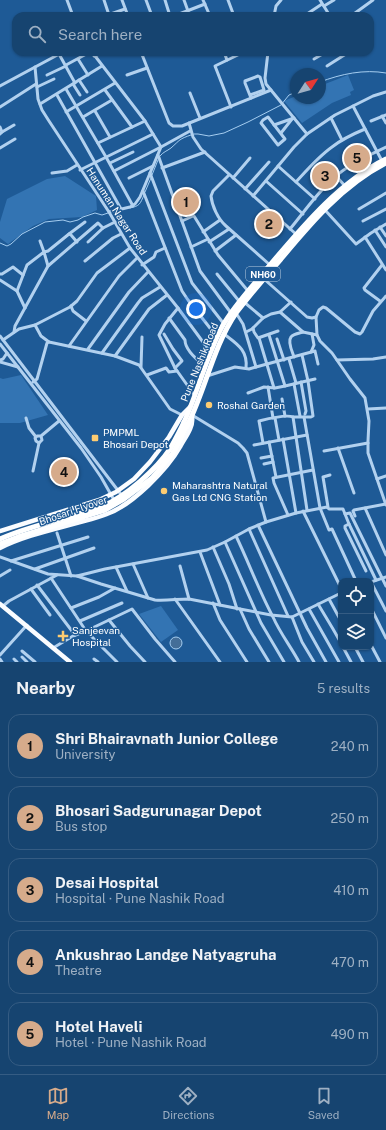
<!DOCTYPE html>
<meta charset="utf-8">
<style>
body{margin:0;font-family:"Public Sans",sans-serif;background:#234e78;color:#f1f3f6}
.controls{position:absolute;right:12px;bottom:12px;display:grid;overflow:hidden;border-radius:8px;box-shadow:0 1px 3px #0004}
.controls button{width:36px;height:36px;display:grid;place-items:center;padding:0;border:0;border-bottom:1px solid #355c83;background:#164470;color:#f1f3f6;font:20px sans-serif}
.compass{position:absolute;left:290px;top:68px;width:36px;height:36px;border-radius:50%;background:#164470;box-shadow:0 1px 3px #0004;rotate:54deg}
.you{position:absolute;left:196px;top:309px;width:14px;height:14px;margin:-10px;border:3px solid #fff;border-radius:50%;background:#1a73e8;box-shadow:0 0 0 6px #1a73e833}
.badge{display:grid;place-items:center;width:26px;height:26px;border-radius:50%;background:#d6ab8b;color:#111;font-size:13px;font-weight:700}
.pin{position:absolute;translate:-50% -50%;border:2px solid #fff;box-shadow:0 1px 4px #0006}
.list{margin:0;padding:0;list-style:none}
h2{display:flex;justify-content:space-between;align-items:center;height:52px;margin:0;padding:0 16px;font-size:17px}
h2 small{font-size:13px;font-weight:400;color:#9eb0c3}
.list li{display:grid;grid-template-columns:26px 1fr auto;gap:12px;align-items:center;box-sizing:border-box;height:64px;margin:0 8px 8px;padding:0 8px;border:1px solid #355c83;border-radius:12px}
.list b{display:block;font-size:15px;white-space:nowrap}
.list p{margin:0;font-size:13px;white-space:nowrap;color:#9eb0c3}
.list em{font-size:13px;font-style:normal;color:#9eb0c3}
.icon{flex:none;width:22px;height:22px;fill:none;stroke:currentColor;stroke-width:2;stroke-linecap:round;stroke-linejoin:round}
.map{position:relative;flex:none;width:386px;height:662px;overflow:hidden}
.search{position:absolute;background:#164470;box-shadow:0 1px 3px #0004;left:12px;right:12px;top:12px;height:44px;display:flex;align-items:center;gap:10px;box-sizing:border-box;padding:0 14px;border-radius:12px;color:#9eb0c3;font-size:15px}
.sheet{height:412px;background:#164470}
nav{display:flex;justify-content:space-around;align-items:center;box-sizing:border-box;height:56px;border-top:1px solid #355c83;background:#164470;font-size:11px;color:#9eb0c3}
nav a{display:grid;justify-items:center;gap:2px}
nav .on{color:#d6ab8b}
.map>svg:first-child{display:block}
.green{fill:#3374b3}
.water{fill:#446e98;stroke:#a5cdf0}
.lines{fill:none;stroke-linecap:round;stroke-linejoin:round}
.stream{stroke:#a5cdf0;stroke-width:1}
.street{stroke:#b2d1ef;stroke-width:3}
.primary{stroke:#fafcff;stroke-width:4.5}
.highway{stroke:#fff;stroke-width:5}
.highway-bridge{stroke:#fff;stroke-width:5}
.poi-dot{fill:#fdcc72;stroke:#1e5a96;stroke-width:1.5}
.labels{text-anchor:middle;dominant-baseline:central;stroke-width:3;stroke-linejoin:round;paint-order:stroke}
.shield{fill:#1e5a96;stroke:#bccee0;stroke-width:1}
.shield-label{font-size:9px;font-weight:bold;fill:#fff}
.street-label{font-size:10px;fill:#fff;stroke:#1e5a96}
.poi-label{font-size:10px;fill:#fff;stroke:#1e5a96;text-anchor:start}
</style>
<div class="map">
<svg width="386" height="662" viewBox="0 0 386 662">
<rect width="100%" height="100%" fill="#1e5a96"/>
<g class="green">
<path d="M348,75l6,15 -4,2 1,3 -19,8 -30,20 -18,-22 12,-5v2h24v-12z"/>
<path d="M65,176l31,20 1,14 -15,7 -33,2 -16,7 -25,18 -8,-6v-16l7,-23 40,-20z"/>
<path d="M21,375l27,40 -28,8h-20v-45l3,1z"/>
<path d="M161,606l17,24 -17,12 -22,-28z"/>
</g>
<circle class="water" cx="176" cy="643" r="6"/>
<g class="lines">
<g class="stream">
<path d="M320,82c21,-8 44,-13 66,-9"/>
<path d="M194,134h4l11,2 15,-3 24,-11 33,-17 8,-10 7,-3"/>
<path d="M160,156c3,-4 7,-5 11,-8 9,-8 8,-9 20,-13"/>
<path d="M152,175l6,-15"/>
<path d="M145,192l6,-14"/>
<path d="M130,208c10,-2 10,-4 14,-13"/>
<path d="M0,243l7,3 4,-2 11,-10 23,-12 18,-2 7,2 8,-2 5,-3 12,-4 7,2 6,-2"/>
</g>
<g class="street">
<path d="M67,0l6,16"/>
<path d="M104,0l5,15"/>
<path d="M122,0l6,16"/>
<path d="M146,0l6,16"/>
<path d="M165,0l5,16"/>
<path d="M184,0l4,11"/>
<path d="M203,0l7,16"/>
<path d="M228,0l6,16"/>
<path d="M320,0l10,16"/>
<path d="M324,6l10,-6"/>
<path d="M105,16l20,-7"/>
<path d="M174,16l31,-12"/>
<path d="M274,16l2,-10 5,-6"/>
<path d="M304,16l18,-12"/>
<path d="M351,16l22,-16"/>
<path d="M92,52l53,69 16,26 -47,24"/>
<path d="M141,52l28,71 4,3h9l89,-36"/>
<path d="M224,52l3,8"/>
<path d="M268,52l-3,26 1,6 41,50"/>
<path d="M59,54l16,29"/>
<path d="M94,56l11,-4"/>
<path d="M78,59l10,16"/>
<path d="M314,59l12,-7"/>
<path d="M66,65l24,-13"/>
<path d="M327,66l22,-14"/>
<path d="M35,67l3,32 4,11 7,11 60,91 21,36 48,60 33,45"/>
<path d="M47,75l19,-9"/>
<path d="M127,75l20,-7"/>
<path d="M79,80l8,12"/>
<path d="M73,84l7,11"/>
<path d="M0,86l63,-34"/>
<path d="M37,87l17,-8"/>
<path d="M66,89l40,68 27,49"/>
<path d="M105,90l27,37"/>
<path d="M190,93l10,25"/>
<path d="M57,95l64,114"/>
<path d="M250,95l14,-5 -4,-13 -2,-1 -13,5v2l6,15"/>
<path d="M40,104l62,-38"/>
<path d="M353,106l29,55"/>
<path d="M0,107l36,-23"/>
<path d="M231,107l-16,-41 29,-14"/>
<path d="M95,111l15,26"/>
<path d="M66,112l49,-29"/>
<path d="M382,116l4,7"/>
<path d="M83,117l29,-17"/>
<path d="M268,117l17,22 -7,6 -17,-22 2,-3z"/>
<path d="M331,118l11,22"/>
<path d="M371,121l15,-6"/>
<path d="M189,123l4,14 8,12 96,86"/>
<path d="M274,125l20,-7"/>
<path d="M0,127l2,5 -2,2"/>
<path d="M2,132l12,-7"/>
<path d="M281,133l11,-14"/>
<path d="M98,143l47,-22"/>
<path d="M0,148l15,-9"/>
<path d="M158,155l42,116 31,42"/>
<path d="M110,163l23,-11"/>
<path d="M278,166l37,33"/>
<path d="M162,168l43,-16"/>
<path d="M80,170l73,-36"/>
<path d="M52,173l15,-2 10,-6"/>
<path d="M150,173l42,110 32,41"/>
<path d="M229,175l-16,16 -2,5c1,10 7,23 15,30l44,39"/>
<path d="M336,176l9,10"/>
<path d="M129,178l24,-12"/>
<path d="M233,178l17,-20"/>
<path d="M266,181l37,33"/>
<path d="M296,182c11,-12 22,-25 36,-35 10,-8 21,-13 33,-18"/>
<path d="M245,189l24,-27"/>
<path d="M143,191l39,100 6,9 29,37"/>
<path d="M253,196l41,-49 13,-13 28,-19 38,-19 13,-4"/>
<path d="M359,209l27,-16"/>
<path d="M325,210l31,34 15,-11 15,-9"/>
<path d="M109,212l21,-5 5,-3 5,-7 21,-50 29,-16"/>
<path d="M182,221l11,-5h1l24,39 30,36"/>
<path d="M363,221l23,-12"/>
<path d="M380,227l6,9"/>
<path d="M290,229c15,-18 29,-39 47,-54 15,-12 32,-20 49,-28"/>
<path d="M375,230l11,17"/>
<path d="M203,232l17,-12"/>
<path d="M69,234l16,-12"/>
<path d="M365,237l21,33"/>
<path d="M40,241l4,11 4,-1 21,-17 2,1 6,7"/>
<path d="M88,242l15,-14 12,-6"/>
<path d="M209,242l20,-13"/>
<path d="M191,247l17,-8"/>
<path d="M130,248l-33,25 -20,28 -7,6 -35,18 6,11 8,6 66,14 24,9 31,44 12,6"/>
<path d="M215,251l21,-16"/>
<path d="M85,261l28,-23 8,-4"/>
<path d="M142,265l12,-8 2,-5 9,-4"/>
<path d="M0,274h2l11,-7 10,8"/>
<path d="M217,274l22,27"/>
<path d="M264,279l43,38 5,1 4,-1"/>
<path d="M0,280l17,11"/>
<path d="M386,296l-13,15 -11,21 -2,2 -5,-2 -29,-24 -3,-1 -4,3 -3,7 1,18 3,6 12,12 18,26 15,19 4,23 -1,20v12l18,52"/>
<path d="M380,301l-15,-11 -1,-2 18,-23"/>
<path d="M244,302l19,16"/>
<path d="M71,306l2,5 13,10"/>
<path d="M25,308l-8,-17 10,-26 17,-13 4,14"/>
<path d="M178,308l-13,16 -6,11 16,33 20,28"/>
<path d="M280,312l23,20 14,3"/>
<path d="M236,313l7,11 13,43 59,-16 3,13"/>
<path d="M169,318l16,22c0,10 12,20 20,26"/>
<path d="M253,328l1,4 4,6 20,-7"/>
<path d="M14,332l1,-6 33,-60 50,-43 5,5"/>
<path d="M246,332l6,-3 11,-11 8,-4 9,-2 11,-10"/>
<path d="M164,334l9,15 9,12 -7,7"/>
<path d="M224,334c13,10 24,16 22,34"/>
<path d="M269,335l16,51 30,-7"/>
<path d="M0,336l123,161"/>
<path d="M259,338l15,50"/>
<path d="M277,339l7,21"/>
<path d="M3,340l16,-11 16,-4"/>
<path d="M0,344l81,104 20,29 13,23"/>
<path d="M69,346l50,-70 18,-18"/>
<path d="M88,349l41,-57 19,-20"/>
<path d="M311,352l3,-7 -2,-11"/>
<path d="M102,353l36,-50 4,-5 18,-11"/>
<path d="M115,356l34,-47 18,-14"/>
<path d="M294,357c-1,-4 -7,-15 -3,-20 2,-3 9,-4 12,-5"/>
<path d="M289,359l7,24"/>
<path d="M0,360l3,-1 4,-6"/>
<path d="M337,360l36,-1 13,-2"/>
<path d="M0,362l18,5"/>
<path d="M141,367l1,-30"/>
<path d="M147,375l19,-7 3,4 8,-1"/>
<path d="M207,376l28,-9 14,2 7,-2"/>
<path d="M33,382l4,-3 10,-36 2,-1"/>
<path d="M301,382l5,29 -1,3"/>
<path d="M294,384l6,32"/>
<path d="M268,387l5,31"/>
<path d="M248,393l16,-6 11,1 10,-2"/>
<path d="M282,399l3,17"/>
<path d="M368,409l18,-1"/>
<path d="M192,415l46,28 5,5 4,5 19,69"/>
<path d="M293,417h18l2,-1 -5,-35 -6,-26"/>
<path d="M304,417l16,91 9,22 3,-1 24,52"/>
<path d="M26,418l3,10 7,9"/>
<path d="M275,418l4,22"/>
<path d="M41,436l1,4 -3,3 -3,-2 -1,-3 2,-2h4l18,-15"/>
<path d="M283,439l13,74"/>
<path d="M269,442l7,35"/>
<path d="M263,443l-4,-22c8,-2 27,-7 34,-4l14,93"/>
<path d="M254,445l53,-10"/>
<path d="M338,448l16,45"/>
<path d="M324,451l44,-8"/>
<path d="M261,458l11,-2"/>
<path d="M264,464l9,-2"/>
<path d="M33,471l6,-28"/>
<path d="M377,479l9,-3"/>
<path d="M327,507h1l-5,-30 7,-2"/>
<path d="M365,508l21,47"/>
<path d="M303,511l38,77"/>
<path d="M345,514l5,-1 36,73"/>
<path d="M288,515l-14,-32 -1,-5 40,-8"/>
<path d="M355,516l-2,-5 1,-1 32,-6"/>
<path d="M349,524l-4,2v2l21,43"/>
<path d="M258,525l49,103 19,34"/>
<path d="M249,529l39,87"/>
<path d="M57,533l14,43"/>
<path d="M236,536c13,27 23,55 37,81 7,16 18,30 26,45"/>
<path d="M225,542l36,81 23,39"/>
<path d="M213,547l16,37 8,25"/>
<path d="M200,552l20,53"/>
<path d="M0,557l48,17 29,2 24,8 54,16c9,1 24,-1 34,-1l51,10 31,6 21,2 49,-24"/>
<path d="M11,561l77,-24"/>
<path d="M133,564l15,34"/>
<path d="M180,566l9,33"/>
<path d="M116,567l11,24"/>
<path d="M35,569l59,-21"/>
<path d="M0,576l10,-6"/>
<path d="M77,576l28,-7 102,-19 18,-8 24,-13 17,-7 30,-9 31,-6 2,2h14l6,15 27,56"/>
<path d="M51,578l35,53 31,31"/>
<path d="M371,582l15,29"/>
<path d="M371,582l15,-5"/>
<path d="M37,585l38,50"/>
<path d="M31,589l19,26"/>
<path d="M175,599l45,63"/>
<path d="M329,599l12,22"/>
<path d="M213,603l7,17 27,42"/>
<path d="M318,604l15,25 8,14"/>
<path d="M3,606l6,-5 48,-26"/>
<path d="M71,608l28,-11 16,-9"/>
<path d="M371,608l15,30"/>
<path d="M240,609l9,20 20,33"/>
<path d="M309,609l30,53"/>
<path d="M292,617l10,25 12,20"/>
<path d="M109,620l21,26 15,16"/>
<path d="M80,621l42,-18"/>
<path d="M371,645l9,17"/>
<path d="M343,647l8,15"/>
<path d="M355,647l8,15"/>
<path d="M53,648l20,-12 13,-5 46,-22 23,30 20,23"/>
<path d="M22,651l13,11"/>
<path d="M0,655l27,-30"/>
<path d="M22,657l5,5"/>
<path d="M0,659l2,3"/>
<path d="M14,659l3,3"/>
<path d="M94,659l4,3"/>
</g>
<g class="primary">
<path d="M0,531l99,-31 17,-8 18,-13 16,-17 19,-25 13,-22 8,-8"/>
<path d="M0,548c26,-13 56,-19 84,-27 8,-2 16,-4 23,-7 25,-9 60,-44 73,-67 4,-8 14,-20 12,-30"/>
<path d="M0,604l70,58"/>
</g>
<g class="highway">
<path d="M184,422c15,-32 22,-66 39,-97 11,-19 27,-36 41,-53 35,-41 73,-89 122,-113"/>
<path d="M188,424c18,-36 25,-77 48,-111 14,-18 29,-36 45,-54 30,-36 62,-74 105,-96"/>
</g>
<g class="highway-bridge">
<path d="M0,539c33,-15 69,-20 103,-33 23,-10 53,-36 67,-57 5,-9 10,-18 14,-27"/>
<path d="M0,544l18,-7 87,-27 19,-11 28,-21 21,-25 15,-29"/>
</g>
</g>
<g class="poi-dot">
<circle cx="209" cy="405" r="4"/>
<rect x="91" y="434" width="8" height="8" rx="2"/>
<circle cx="164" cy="491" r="4"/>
<path d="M61 630h4v4h4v4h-4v4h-4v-4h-4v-4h4z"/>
</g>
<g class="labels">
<rect class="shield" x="246" y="267" width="34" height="14" rx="3"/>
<g class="shield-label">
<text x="263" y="274">NH60</text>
</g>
<g class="street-label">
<text transform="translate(117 211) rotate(57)">Hanuman Nagar Road</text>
<text transform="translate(199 362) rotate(-68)">Pune Nashik Road</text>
<text transform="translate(73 510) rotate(-19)">Bhosari Flyover</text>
</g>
<g class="poi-label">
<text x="217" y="405">Roshal Garden</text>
<text x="103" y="432">PMPML<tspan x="103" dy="12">Bhosari Depot</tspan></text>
<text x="172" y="485">Maharashtra Natural<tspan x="172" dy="12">Gas Ltd CNG Station</tspan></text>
<text x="72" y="630">Sanjeevan<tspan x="72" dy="12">Hospital</tspan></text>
</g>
</g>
</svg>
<div class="controls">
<button><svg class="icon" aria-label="locate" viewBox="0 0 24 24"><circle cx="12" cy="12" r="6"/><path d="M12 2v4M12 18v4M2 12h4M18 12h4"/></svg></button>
<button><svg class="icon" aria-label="layers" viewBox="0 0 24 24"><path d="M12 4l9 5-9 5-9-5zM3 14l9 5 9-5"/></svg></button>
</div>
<svg class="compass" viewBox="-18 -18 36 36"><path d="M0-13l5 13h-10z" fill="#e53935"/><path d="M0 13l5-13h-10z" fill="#9eb0c3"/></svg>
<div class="you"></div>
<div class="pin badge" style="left:186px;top:202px">1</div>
<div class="pin badge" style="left:269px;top:224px">2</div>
<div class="pin badge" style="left:325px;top:176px">3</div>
<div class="pin badge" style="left:64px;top:472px">4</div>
<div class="pin badge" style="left:357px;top:158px">5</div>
<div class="search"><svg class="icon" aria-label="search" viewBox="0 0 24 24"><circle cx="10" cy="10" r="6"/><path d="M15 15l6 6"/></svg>Search here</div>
</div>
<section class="sheet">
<h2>Nearby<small>5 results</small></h2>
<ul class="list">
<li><span class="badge">1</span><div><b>Shri Bhairavnath Junior College</b><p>University</p></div><em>240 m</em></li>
<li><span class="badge">2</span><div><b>Bhosari Sadgurunagar Depot</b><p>Bus stop</p></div><em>250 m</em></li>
<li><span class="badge">3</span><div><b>Desai Hospital</b><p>Hospital · Pune Nashik Road</p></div><em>410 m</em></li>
<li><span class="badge">4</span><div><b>Ankushrao Landge Natyagruha</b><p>Theatre</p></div><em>470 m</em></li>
<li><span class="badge">5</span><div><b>Hotel Haveli</b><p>Hotel · Pune Nashik Road</p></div><em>490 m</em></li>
</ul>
</section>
<nav>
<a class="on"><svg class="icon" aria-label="map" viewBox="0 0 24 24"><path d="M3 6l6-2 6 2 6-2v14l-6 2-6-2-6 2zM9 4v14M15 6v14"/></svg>Map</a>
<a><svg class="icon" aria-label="directions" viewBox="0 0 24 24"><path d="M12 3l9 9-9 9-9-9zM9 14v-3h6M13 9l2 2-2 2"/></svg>Directions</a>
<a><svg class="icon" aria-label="saved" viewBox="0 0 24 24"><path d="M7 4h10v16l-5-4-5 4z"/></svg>Saved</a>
</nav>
